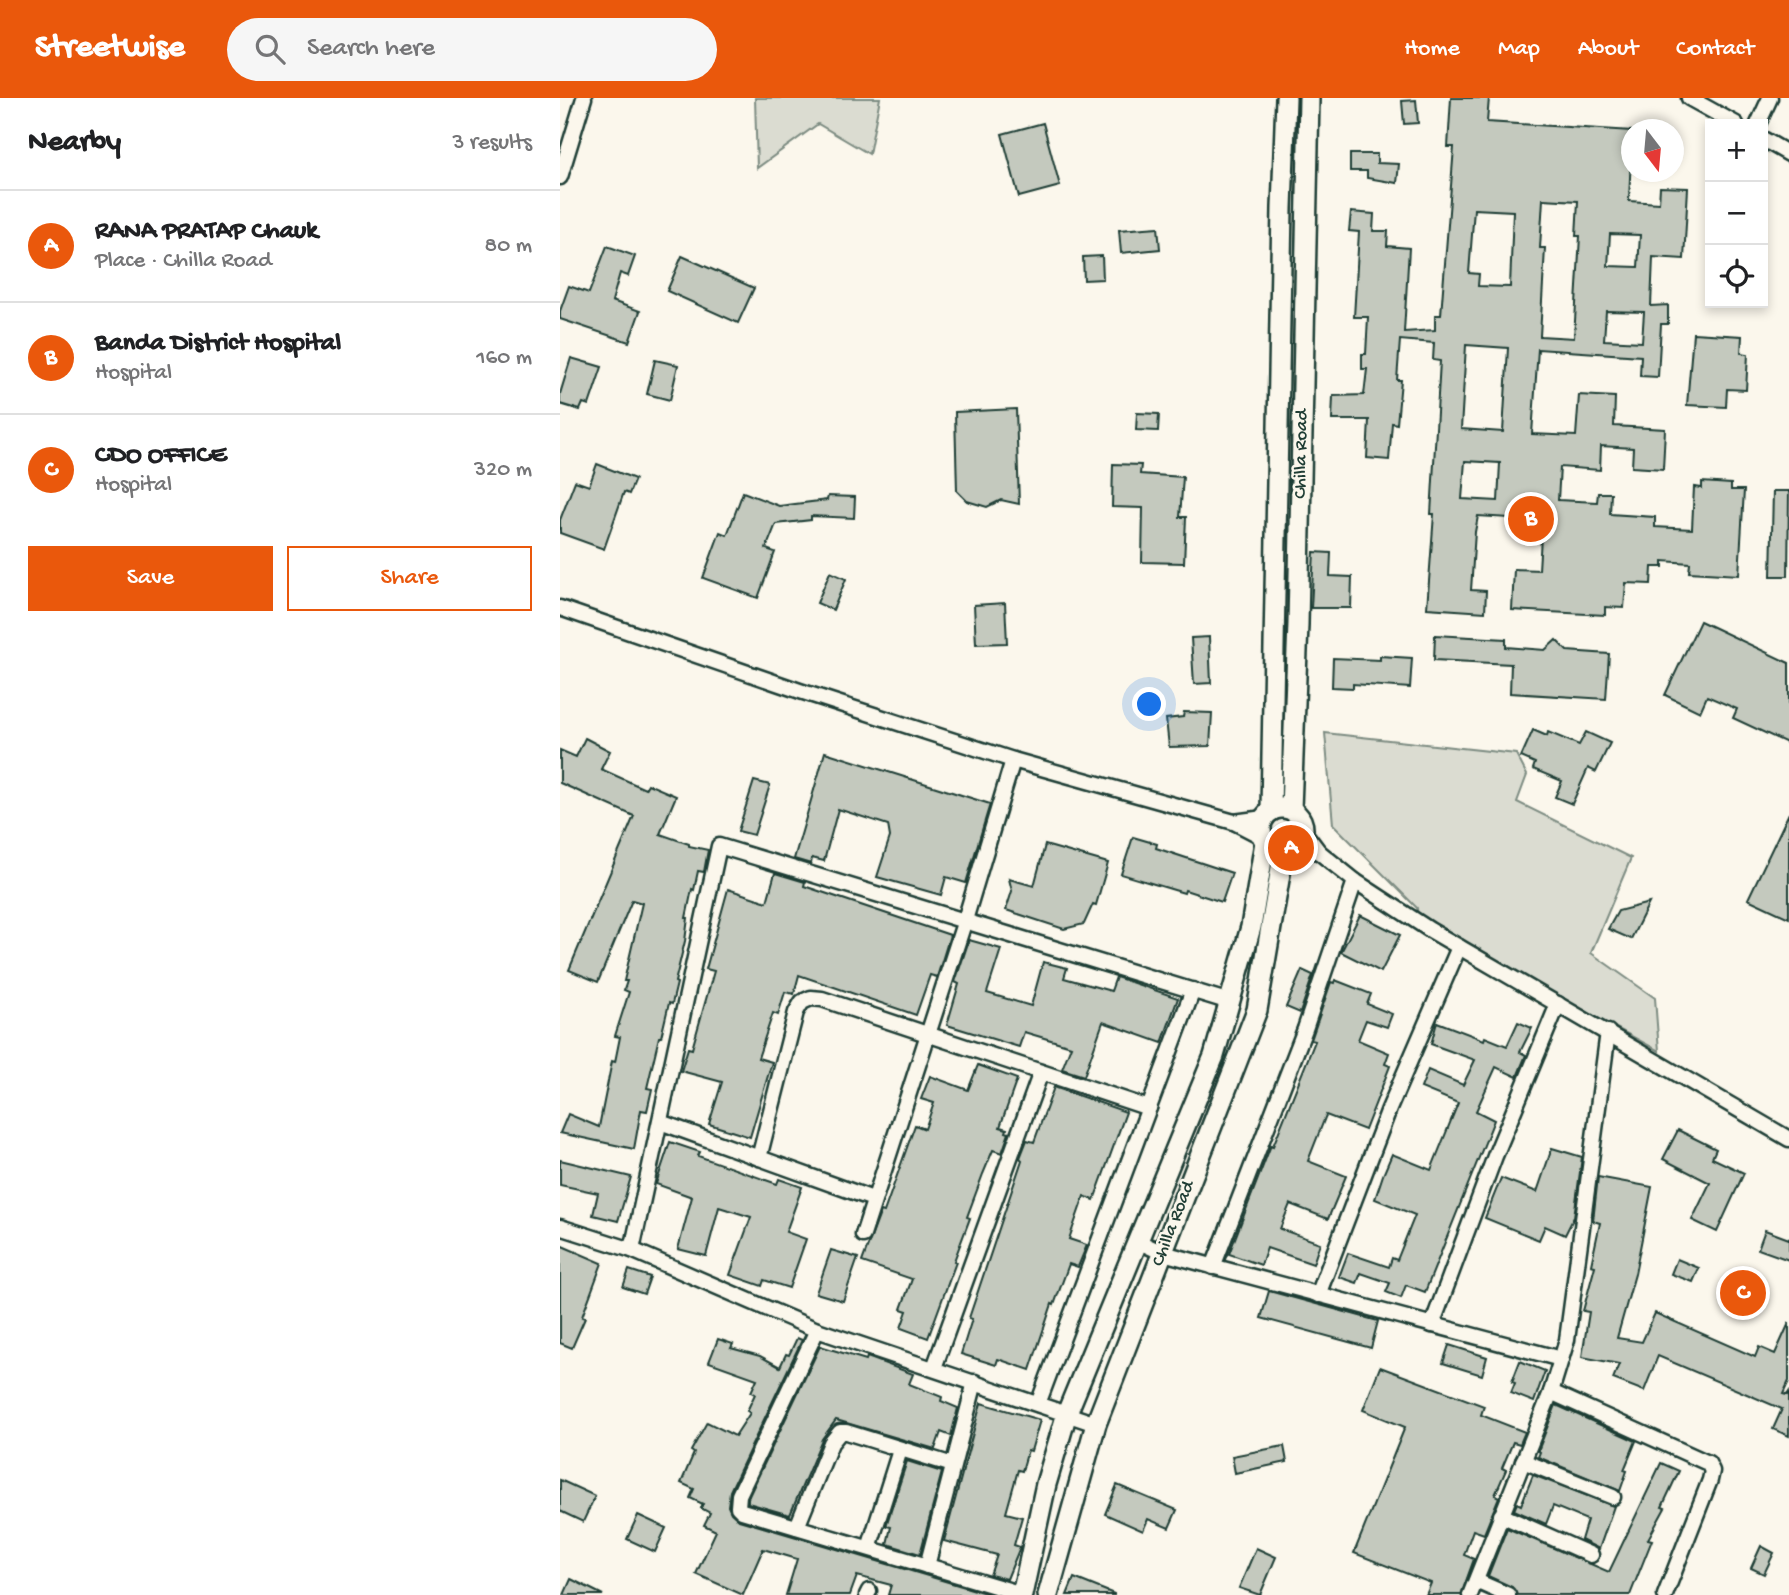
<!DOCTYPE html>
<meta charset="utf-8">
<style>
body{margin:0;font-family:"Gochi Hand",sans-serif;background:#f6f6f6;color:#202124}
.controls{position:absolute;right:21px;top:21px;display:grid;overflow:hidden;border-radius:0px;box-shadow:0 4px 10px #0003}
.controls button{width:63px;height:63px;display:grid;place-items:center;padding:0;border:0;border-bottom:2px solid #e0e0e0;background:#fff;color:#202124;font:35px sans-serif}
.compass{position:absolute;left:1061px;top:21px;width:63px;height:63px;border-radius:50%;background:#fff;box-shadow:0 4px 10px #0003;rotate:164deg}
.you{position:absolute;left:590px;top:607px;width:24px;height:24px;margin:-18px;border:5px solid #fff;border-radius:50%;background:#1a73e8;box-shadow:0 0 0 10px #1a73e833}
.badge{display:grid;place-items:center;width:46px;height:46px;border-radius:50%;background:#ea580c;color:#fff;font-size:23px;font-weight:700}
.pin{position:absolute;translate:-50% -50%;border:4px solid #fff;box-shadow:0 2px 7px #0006}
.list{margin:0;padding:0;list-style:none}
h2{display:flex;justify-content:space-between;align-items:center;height:91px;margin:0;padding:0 28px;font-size:30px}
h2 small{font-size:23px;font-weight:400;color:#757577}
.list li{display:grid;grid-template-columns:46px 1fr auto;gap:21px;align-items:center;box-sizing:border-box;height:112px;padding:0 28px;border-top:2px solid #e0e0e0}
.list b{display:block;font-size:26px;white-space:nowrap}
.list p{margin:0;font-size:23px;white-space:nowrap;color:#757577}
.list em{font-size:23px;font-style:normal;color:#757577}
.actions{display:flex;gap:14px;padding:21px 28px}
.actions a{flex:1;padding:16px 0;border:2px solid #ea580c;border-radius:0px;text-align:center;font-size:24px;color:#ea580c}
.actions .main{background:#ea580c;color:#fff}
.icon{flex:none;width:38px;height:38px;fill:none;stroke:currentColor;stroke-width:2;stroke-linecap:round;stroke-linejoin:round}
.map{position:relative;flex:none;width:1229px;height:1497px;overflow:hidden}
header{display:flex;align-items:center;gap:42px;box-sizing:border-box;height:98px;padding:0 35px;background:#ea580c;color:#fff}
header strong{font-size:33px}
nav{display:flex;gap:38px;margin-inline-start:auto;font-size:24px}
.search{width:490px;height:63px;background:#f6f6f6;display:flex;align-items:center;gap:18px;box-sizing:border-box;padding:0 24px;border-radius:38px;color:#757577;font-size:26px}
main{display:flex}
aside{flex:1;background:#fff}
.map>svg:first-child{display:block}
.green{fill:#dbdcd1;stroke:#7d8c82;stroke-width:2}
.building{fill:#c4c9be;stroke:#1f3d34;stroke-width:2;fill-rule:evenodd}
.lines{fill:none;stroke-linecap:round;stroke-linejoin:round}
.minor-casing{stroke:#1f3d34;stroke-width:19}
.secondary-casing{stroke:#1f3d34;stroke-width:24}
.minor{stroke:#fbf7ec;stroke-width:14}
.secondary{stroke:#fbf7ec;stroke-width:19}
.labels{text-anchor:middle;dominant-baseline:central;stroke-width:5;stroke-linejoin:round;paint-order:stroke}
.street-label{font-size:19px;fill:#1f3d34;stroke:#fbf7ec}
</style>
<header>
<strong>Streetwise</strong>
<div class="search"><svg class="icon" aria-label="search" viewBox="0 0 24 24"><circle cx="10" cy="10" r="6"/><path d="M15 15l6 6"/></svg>Search here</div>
<nav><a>Home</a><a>Map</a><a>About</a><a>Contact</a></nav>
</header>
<main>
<aside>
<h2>Nearby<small>3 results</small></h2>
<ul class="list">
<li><span class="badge">A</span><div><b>RANA PRATAP Chauk</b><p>Place · Chilla Road</p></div><em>80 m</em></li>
<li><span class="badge">B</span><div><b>Banda District Hospital</b><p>Hospital</p></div><em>160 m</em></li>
<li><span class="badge">C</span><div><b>CDO OFFICE</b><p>Hospital</p></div><em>320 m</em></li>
</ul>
<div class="actions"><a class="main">Save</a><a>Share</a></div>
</aside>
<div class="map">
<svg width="1229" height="1497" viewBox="0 0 1229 1497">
<rect width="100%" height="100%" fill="#fbf7ec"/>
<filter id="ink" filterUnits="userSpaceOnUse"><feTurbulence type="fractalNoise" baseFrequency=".0143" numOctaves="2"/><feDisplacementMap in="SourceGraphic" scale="14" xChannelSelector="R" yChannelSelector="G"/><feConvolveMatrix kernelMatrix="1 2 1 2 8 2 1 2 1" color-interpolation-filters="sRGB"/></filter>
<g filter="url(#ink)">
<g class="green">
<path d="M195,0h125l-11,56 -51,-30 -61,44z"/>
<path d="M765,635l191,21 11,21 -10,27 114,56 -40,95 64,45 4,53 -241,-130 -1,-13 -84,-84z"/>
</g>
<g class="building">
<path d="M891,0h38l-2,24 145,9 -3,70 30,2 1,-16 28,1 -4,71 -31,-2 -2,49 17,-1v19h-7l-3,53 -18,-1 1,-20 -103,-7 -6,85 44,2 3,-41 36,2 -1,29 51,3 -2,40 -31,-2 1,-19 -32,-2 -1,24 -40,-3 -2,33 39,2 1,-9h13l-1,21 45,3v10l37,2 2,-42 8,1v-6l29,2v6h13l-5,85 -50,-3 1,-9 -27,-2v6h-11l-1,17 -25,-1 -2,25 -19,-1v8l-93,-5 2,-41 25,1 3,-50 -64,-4 -3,16 -4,58 15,1 -1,21 -58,-4 7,-94h-3l9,-153 -7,-1 1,-17 -34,-3 -3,40h4l-4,44 -5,-1 -3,37 -22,-2 2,-38h-37l1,-24 31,-1 3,-26h-5v-15h4l2,-37h-14l5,-85 -10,-1 2,-19 23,2 -1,17h15l-1,15 22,2 -5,84 31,-2v-15h6l13,-168h-6zM983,101l35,2 -2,35h4l-6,102 -34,-2 5,-88h-5zM914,111l39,2 -3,76 -32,-1 1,-12 -10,-1zM1050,136l30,1 -2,32 -30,-1zM1046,213l38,1 -2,30 -38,-2zM906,247l42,3 -5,84 -42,-3zM905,363l35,2 -2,38 -36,-2z"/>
<path d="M856,2l2,23 -14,1 -2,-23z"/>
<path d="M483,25l17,63 -41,11 -17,-63z"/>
<path d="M790,56h27v9l22,1 -2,19 -30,-5v-7h-17z"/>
<path d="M598,129l2,22 -39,4 -2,-23z"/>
<path d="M47,148l28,10 -7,20 -8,-3 -8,28 28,10 -11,31 -69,-23v-8l9,-25 20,7z"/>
<path d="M122,158l72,32 -16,35 -71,-32z"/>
<path d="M542,158l1,23 -19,1 -1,-23z"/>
<path d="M1133,235l49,3 -1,17 7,1 -2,36 -19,-1 -1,18 -39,-2z"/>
<path d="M11,260l31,9 -13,38 -6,-2 -3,7 -20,-6v-10z"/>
<path d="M95,262l23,5 -8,35 -23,-6z"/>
<path d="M456,311l3,95 -18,-4 -14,7 -20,-6 -10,-10 -2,-79z"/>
<path d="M577,315l22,1 -1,17 -22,-1z"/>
<path d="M37,366l38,15 -6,15 -5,-2 -20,57 -44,-16v-13l15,-39 14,5z"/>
<path d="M553,366l28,1 -1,9 43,3 -3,40h6l-2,46 -42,-1 1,-54 -31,-1z"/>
<path d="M1213,393h16l-1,85h-17z"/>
<path d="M183,394l36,14 48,-6 1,-4 27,1 -1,21 -43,-2v4l-35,4 -10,25 9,3 -17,46 -55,-20 17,-46 7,3z"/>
<path d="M754,454l17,1 -1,23 22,1 -1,31h-40z"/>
<path d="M270,474l16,7 -13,31 -16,-7z"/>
<path d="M445,505l2,40 -31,1 -2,-39z"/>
<path d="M1140,523l89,42v81l-56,-26 4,-9 -30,-13 -7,16 -35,-17z"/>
<path d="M875,537l71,4v8l39,3 11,-10 11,11 42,3 -3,45 -96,-6 1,-29 -77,-4z"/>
<path d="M649,539l2,46 -17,1 -3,-46z"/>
<path d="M820,558l32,2 -2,30 -57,-4v4l-21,-1 1,-29 47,2z"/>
<path d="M624,614l28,1 -2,33 -41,1 -3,-28 17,-2z"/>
<path d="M973,632l14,6 1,-4 31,13 7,-13 24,11 -14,29 -8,-4 -16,36 -17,-7 7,-16 -29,-12 2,-6 -14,-6z"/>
<path d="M25,640l25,13 -9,18 44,20 3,-5 28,12 -16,38 29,10v2l19,4 -4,22 -6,-1 -4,19 -2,-1 -6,29h2l-3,23 -10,41 2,1 -5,21 -3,-1 -8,34h-2l-12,51 5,1 -5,22 -6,-1 -7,39 -74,-16 8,-19 31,13 13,-66 3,1 5,-25 -5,-1 14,-44 -5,-2 3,-9h-3l18,-78 -10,-3 -34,82 -29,-12 65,-154 -74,-33v-33l16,7z"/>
<path d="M265,654l165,52 -24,79 -20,-6 -5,18 -64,-18 13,-40 -2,-12 -50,-16 -14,52 -12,-3 -1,6 -17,-5z"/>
<path d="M194,683l16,4 -16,50 -16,-4z"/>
<path d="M1229,715v105l-41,-19z"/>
<path d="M573,739l24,7 -1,4 76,25 -10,29 -37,-12 -1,3 -63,-19z"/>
<path d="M485,747l63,18 -12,42 -3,-1 -9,20 -20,5 -58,-19 6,-19 -3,-12 25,7z"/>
<path d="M215,775l30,9 -1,4 146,49 -13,42 -7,-2 -14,40 -117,-40 -5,19 -9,-2 -7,23 -5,-2 -15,45 14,4 -22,75 -41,-13 13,-42 -41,-11 7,-23 4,1 22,-78 -8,-2 22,-80 39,13z"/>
<path d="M1089,805l-18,36 -23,-10 10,-18z"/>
<path d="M800,817l40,20 -19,37 -40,-20z"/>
<path d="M409,842l32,9 -14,44 44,13 12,-44 24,6 -3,10 47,13 5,-14 62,21 -16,45 -59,-21 -19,54 -22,-7 9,-23 -47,-14 -5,15 -72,-22 12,-41 -4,-2z"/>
<path d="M742,872l11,5 -13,38 -14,-6z"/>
<path d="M775,882l36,14 -4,10 25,10 -5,13 -21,-7 -8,20 31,13 -4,11 5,2 -25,64 -39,-15 -18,46 38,15 -18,43 -38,-15 -10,25 40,14 -7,21 -46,-16 -6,17 -32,-11 42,-109 2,1 42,-105 -4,-1 20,-58 3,1z"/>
<path d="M877,924l47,18 1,-3 22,9 11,-24 14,6 -12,24 6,3 -9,22 -21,-10 -20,44 18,9 -69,172 -19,-7 -5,13 -15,-6 4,-9 -29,-10 -4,10 -18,-6 9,-24 41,14 3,-9 5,2 18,-45 -40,-16 8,-24 9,-21 39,16 27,-67 -37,-15 7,-18 35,15 12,-25 -44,-16z"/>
<path d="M418,967l39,14 -17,48 7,2 -1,3 3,1 -7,20 -9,-3 -10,24 -16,43 3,1 -16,43 2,1 -28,76 -27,-10 6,-17 -6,-2 11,-30 -50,-17 19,-51 3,1 31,-87 10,4 9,-26 -13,-4 9,-23 38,14z"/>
<path d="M494,989l72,25 -32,88 -10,-4 -15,43 18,6 -9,22 -9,-3 -15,41 -2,-1 -22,66 -32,-11 -2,6 -35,-11 11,-35 -3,-1 53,-158 -2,-2 7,-18 7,2z"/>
<path d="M1118,1032l38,19 -4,9 32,15 -27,59 -25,-12 18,-37 -47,-24z"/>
<path d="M110,1044l30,10 -2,4 79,28 2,-5 23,8 -16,45 20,7 -17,49 -25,-8 -2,6 -32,-11 21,-58 -32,-10 -13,49 -28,-7 14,-52 -36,-13z"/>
<path d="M992,1050l30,9 -8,60 -9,18 -20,-9 -6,14 -54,-22 16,-40 36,14z"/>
<path d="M0,1062l71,17 -13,44 -25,-6 5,-22 -38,-8z"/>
<path d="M1038,1079l54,10 -17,87 -18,64 25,4 13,-29 100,44 4,-10 16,7 14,-31v58l-6,13 4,1 2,-3v44l-16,-7 9,-20 -124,-53 -14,35 -31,-12 6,-15 -37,-7 7,-45 -6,-1 12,-45 -4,-1 9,-42 -7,-2z"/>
<path d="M1205,1132l24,9v21l-31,-11z"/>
<path d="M0,1147l42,18 -20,54 3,1 -13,30 -12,-5z"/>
<path d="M271,1152l27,8 -15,43 -27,-8z"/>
<path d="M1117,1161l22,9 -6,14 -22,-8z"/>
<path d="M69,1172l21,7 -6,17 -21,-7z"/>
<path d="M709,1193l109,30 -7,27 -110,-30z"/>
<path d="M237,1240l5,2 -72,151 -2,15 3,7 8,7 253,75h-104l3,-10 -34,-9 -7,19h-64l11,-36 -34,-10 -20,46 -47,-21 20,-43 -12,-6 6,-12 -9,-5 2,-4 -13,-6 4,-9 -13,-6 13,-30 -3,-2 16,-29 28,14 15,-23 -3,-2 8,-17 -4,-2 6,-13 -48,-17 9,-23 15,5 -2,4 29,8 20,11 6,-13 3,1z"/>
<path d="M889,1247l38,12 -5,18 -39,-12z"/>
<path d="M260,1248l46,14 1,-3 46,17 -4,10 33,13 -1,4 17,7 -7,28 -10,-4 -6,17 -99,-29 -14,19 -32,76 -42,-12v-5z"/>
<path d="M960,1263l25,10 -11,31 -23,-9 4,-10 -3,-1z"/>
<path d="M820,1269l104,39 -3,9 44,17 -5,12 -7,-2 -11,26 4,2 -11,25 4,2 -15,37 -11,-4 -9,25 10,4 -13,36h-35l5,-12 -77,-30 51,-126 -42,-17z"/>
<path d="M421,1305l59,17 -9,31 -3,-1 -6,21 -4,-1 -12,43 16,4 -8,28 6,2 -13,32 -17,-4 7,-20 -53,-14z"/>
<path d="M996,1307l80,36 -12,29 3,1 -7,20 -82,-34 2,-5 -2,-1z"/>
<path d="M724,1348l3,16 -52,11 -3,-17z"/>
<path d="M347,1363l35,11 -22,82 -33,-10 4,-17 -5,-1z"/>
<path d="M1101,1365l18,8 -17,36 3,1 -17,31 4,1 -22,55h-113l-5,-8 -24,-11 19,-48 102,44z"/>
<path d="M973,1377l81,31 -15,43 -18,-9 6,-20 -34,-14 -7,18 -32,-14 3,-7 4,2z"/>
<path d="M0,1382l35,16 -12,26 -23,-11z"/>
<path d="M557,1387l60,25 -8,18 -21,-9 -5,12 -38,-17z"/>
<path d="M78,1417l28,13 -11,24 -28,-13z"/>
<path d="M1201,1448l13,7 -10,21 -13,-6z"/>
<path d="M696,1450l20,9 -16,38 -21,-7z"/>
<path d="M514,1480l40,16v1h-47z"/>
<path d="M11,1481l32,16h-39z"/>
</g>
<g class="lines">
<defs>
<g id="minor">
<path d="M1129,0l47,26"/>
<path d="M1198,26l12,-26"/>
<path d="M1203,41l26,15"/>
<path d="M0,79l24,-79"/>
<path d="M0,510l240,83 213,69 221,62"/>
<path d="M701,738l-27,-14 30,-4"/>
<path d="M734,748l25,6 -15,-20"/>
<path d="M759,754l36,29 75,49 359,209"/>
<path d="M100,1024l213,77"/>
<path d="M199,1060l37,-146 6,-10 9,-4 11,1 327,109"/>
<path d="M0,1129l72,23 185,80 279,94"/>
<path d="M303,1137l102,-315 48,-160"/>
<path d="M577,1143l26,12 398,106"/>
<path d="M72,1152l87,-404 511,156"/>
<path d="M653,1169l92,-238 50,-148"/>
<path d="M758,1197l71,-186 70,-162"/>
<path d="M872,1227l63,-169 63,-152"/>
<path d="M257,1232l-78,165 -1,12 4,4 280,83"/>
<path d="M374,1270l107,-296"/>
<path d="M991,1294l157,71 4,8 -2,9 -45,115"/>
<path d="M478,1306l155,-414"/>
<path d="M963,1363l90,36"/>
<path d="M941,1417l90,40"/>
<path d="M237,1429l34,-84 9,-11h6l107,33"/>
<path d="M309,1450l31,-98"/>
<path d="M367,1468l48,-184"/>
<path d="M916,1483l32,14"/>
<path d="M307,1497l2,-4"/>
<path d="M910,1497l81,-203 16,-52 41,-308"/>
</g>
<g id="secondary">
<circle cx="722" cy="731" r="21"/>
<path d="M731,711l7,-185 11,-526"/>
<path d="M711,713l11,-603 4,-110"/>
<path d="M462,1497l24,-111 21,-71 147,-357 37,-129 14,-85"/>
<path d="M488,1497l48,-171 161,-414 27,-160"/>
</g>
</defs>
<use href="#minor" class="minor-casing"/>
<use href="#secondary" class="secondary-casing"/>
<use href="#minor" class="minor"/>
<use href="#secondary" class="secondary"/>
</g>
</g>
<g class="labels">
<g class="street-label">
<text transform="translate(742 356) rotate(-89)">Chilla Road</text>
<text transform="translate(614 1126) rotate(-69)">Chilla Road</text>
</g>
</g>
</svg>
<div class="controls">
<button>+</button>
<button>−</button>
<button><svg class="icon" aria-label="locate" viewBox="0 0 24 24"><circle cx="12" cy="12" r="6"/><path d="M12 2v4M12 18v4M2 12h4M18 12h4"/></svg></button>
</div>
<svg class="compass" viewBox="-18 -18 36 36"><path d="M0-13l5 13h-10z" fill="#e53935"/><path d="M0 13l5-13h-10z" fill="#757577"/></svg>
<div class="you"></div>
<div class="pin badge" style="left:731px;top:750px">A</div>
<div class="pin badge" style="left:971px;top:421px">B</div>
<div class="pin badge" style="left:1183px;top:1195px">C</div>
</div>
</main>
